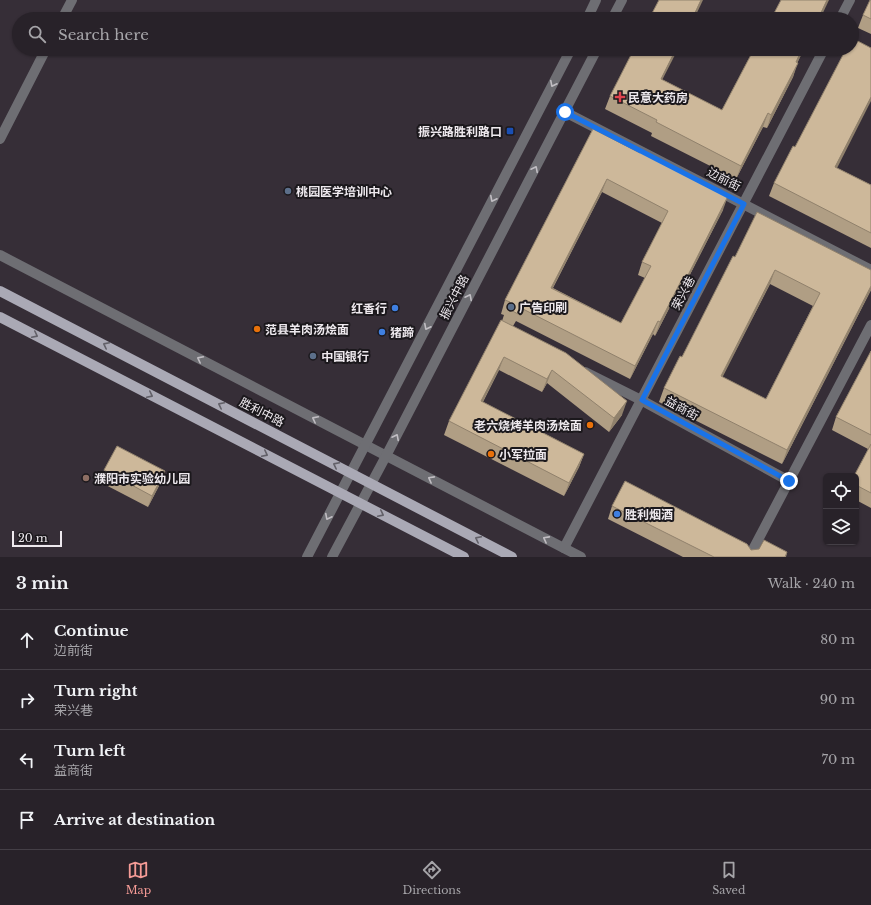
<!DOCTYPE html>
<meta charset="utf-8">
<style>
body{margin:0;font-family:"Libre Baskerville","Noto Sans SC",serif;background:#302a31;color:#f1f3f6}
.controls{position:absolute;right:12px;bottom:12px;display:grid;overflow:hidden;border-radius:6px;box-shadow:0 1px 3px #0004}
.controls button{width:36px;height:36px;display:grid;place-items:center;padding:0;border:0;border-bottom:1px solid #443f46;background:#282229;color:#f1f3f6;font:20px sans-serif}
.scale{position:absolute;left:12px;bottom:10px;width:50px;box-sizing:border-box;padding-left:4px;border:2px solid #eee9ee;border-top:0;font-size:11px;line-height:14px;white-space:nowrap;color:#eee9ee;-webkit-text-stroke:3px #1b181c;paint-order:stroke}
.stop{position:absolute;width:12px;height:12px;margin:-9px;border:3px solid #1a73e8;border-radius:50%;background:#fff}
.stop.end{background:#1a73e8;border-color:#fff;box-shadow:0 1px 4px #0008}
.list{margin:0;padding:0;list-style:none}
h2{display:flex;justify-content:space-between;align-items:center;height:52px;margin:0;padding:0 16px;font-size:17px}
h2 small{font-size:13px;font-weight:400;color:#a5a4a8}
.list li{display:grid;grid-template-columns:26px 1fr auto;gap:12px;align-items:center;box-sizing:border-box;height:60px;padding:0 16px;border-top:1px solid #443f46}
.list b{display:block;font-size:15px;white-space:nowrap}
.list p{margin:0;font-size:13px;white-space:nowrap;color:#a5a4a8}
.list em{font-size:13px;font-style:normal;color:#a5a4a8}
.icon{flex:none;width:22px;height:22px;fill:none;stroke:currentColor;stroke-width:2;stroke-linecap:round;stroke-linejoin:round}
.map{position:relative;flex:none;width:871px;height:557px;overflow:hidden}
.search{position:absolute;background:#282229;box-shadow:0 1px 3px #0004;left:12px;right:12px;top:12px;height:44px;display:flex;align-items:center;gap:10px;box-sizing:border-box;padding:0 14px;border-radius:22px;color:#a5a4a8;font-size:15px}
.sheet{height:292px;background:#282229}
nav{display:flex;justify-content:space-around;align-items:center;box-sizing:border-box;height:56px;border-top:1px solid #443f46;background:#282229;font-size:11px;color:#a5a4a8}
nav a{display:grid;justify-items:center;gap:2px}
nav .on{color:#f59b96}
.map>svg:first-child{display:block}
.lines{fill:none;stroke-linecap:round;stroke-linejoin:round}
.minor{stroke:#6e6e73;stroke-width:10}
.major{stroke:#aaa9b5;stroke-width:10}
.wall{fill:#b09e84;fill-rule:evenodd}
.shaded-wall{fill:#90816c}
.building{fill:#cdb89a;stroke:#90816c;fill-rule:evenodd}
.oneway{stroke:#c1bec3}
.oneway2{stroke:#626068}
.route{stroke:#1a73e8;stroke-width:5}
.health-dot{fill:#e0444e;stroke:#1b181c;stroke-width:1.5}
.transit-dot{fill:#1a4fb4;stroke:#1b181c;stroke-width:1.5}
.service-dot{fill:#5c6f8a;stroke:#1b181c;stroke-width:1.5}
.shop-dot{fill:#3f7fe0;stroke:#1b181c;stroke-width:1.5}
.food-dot{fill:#e8710a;stroke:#1b181c;stroke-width:1.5}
.education-dot{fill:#8d6e63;stroke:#1b181c;stroke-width:1.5}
.labels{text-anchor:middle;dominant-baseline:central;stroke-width:4;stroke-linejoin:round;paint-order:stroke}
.poi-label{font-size:12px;font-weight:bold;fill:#eee9ee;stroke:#1b181c;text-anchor:start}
.street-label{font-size:12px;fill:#eee9ee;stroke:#1b181c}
</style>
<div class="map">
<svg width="871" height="557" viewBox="0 0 871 557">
<rect width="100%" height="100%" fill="#362e37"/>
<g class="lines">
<g class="minor">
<path d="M62,19l10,-19"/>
<path d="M587,19l9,-19"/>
<path d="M612,19l10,-19"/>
<path d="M840,19l10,-19"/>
<path d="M565,112l306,158"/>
<path d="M0,139l46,-90"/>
<path d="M0,255l581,302"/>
<path d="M585,372l56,28 148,81"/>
<path d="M564,548l260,-499"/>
<path d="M307,557l264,-508"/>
<path d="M332,557l54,-101 211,-407"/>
<path d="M749,557l122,-232"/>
</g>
<g class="major">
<path d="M0,291l512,266"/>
<path d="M0,317l464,240"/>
</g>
</g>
<g class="wall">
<path d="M871,0v34l-13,-6 5,-13z"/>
<path d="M754,49h50l-7,14 -4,14 -26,51 -4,-1 -27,52 -85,-43 1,-3 -47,-24 5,-13 53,-16 59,30z"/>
<path d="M593,129l130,81 -44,86 -3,-1 -21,41 -2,-2 -23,45 -114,-58 -3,5 109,89 -13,17 -62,-49 -5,9 -43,-22 -16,32 101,52 -5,13 -15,29 -120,-61 5,-14 53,-100 2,-6 -3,-1 4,-14zM602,192l60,31 -20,39 -4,13 7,3 -24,45 -68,-35z"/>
<path d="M837,168l34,17v63l-102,-52 5,-13z"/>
<path d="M735,257l136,13v20l-89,174 -123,-62 5,-14 18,-31zM770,284l43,22 -47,93 -44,-22z"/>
<path d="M871,351v157l-15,-8v-24l12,-27 -36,-19 4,-13z"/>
<path d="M104,470l61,1 -4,11 -13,25 -48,-25z"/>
<path d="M612,506l137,41 2,3 36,2 -1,5h-103l-75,-38z"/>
</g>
<g class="shaded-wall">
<path d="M701,0h2l-9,19h-2z"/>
<path d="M827,0h2l-9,19h-2z"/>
<path d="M676,49h2l-22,43 5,-13z"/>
<path d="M802,49h2l-13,27 5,-14z"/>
<path d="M798,63l-5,14 -26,51 4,-13z"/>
<path d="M871,97v4l-40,79 4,-13z"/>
<path d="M768,113l-5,14 -27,52 5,-13z"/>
<path d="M607,179l-5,13 -56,109 5,-13z"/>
<path d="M728,196l-5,14 -44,86 5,-13z"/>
<path d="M775,270l-5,14 -54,106 5,-14z"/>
<path d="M681,281l-5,14 -21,41 5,-14z"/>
<path d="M871,286v4l-89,174 5,-14z"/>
<path d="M658,321l-5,13 -23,45 5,-13z"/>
<path d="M504,357l-5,13 -23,45 5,-14z"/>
<path d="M552,370l-5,13 -5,9 5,-13z"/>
<path d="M627,401l-5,14 -13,17 5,-14z"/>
<path d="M584,454l-5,13 -15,29 5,-13z"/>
<path d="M165,471l-4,11 -13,25 4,-11z"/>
</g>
<g class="building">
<path d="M659,0h42l-9,19h-43z"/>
<path d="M781,0h46l-9,19h-47z"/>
<path d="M870,0h1v19l-8,-4z"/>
<path d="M852,38l19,10v49l-36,70 36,18v48l-97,-50 19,-37 2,1 51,-98h6z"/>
<path d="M634,49h42l-15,30 61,31 32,-61h48l-6,13 2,1 -27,52 -3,-2 -27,53 -85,-44 1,-2 -47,-24z"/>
<path d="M593,129l47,24 1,-1 87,44 -44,87 -3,-2 -21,41 -2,-1 -23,45 -114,-58 -3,6 -11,-6 3,-6 -5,-2zM607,179l61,32 -26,51 9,4 -30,57 -70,-35z"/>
<path d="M757,212l114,58v16l-84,164 -123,-62 16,-32 2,1 51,-101 2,1zM775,270l45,23 -54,106 -45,-23z"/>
<path d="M501,320l65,33 61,48 -13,17 -62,-48 -5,9 -43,-22 -23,44 103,53 -15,29 -120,-62z"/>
<path d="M871,351v84l-35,-18z"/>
<path d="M871,444v49l-15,-8v-9h-2z"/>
<path d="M117,446l48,25 -13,25 -48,-26z"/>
<path d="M625,481l122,63 4,6 8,-1 5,-9 23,12 -2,5h-71l-102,-51z"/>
</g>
<defs><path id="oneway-chevron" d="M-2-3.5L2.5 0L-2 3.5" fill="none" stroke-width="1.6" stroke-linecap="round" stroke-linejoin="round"/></defs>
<g class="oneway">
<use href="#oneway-chevron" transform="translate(553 84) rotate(117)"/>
<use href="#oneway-chevron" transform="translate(535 169) rotate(-63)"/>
<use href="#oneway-chevron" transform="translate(493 199) rotate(117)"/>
<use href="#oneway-chevron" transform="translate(469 297) rotate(-63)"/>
<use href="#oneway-chevron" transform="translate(427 327) rotate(117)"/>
<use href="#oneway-chevron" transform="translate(200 359) rotate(-153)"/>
<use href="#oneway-chevron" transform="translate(315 419) rotate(-153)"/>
<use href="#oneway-chevron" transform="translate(396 437) rotate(-63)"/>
<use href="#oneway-chevron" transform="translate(431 479) rotate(-152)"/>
<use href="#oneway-chevron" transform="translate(328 517) rotate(117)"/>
<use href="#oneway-chevron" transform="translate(546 539) rotate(-152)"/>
</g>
<g class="oneway2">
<use href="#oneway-chevron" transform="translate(35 335) rotate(27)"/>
<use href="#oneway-chevron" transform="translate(106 345) rotate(-153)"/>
<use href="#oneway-chevron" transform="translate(150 395) rotate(27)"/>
<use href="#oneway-chevron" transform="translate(221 405) rotate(-153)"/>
<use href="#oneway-chevron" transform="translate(265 454) rotate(27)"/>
<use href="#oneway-chevron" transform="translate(336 465) rotate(-153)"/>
<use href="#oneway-chevron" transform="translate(381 514) rotate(27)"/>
<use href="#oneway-chevron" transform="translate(478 539) rotate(-153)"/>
</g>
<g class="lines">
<path class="route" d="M565,112l179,92 -102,196 147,81"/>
</g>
<path class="health-dot" d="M618 91h4v4h4v4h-4v4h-4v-4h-4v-4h4z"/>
<rect class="transit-dot" x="506" y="127" width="8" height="8" rx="2"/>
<g class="service-dot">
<circle cx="288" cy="191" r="4"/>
<circle cx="511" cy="307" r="4"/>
<circle cx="313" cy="356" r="4"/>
</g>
<g class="shop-dot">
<circle cx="395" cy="308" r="4"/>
<circle cx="382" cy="332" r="4"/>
<circle cx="617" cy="514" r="4"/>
</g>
<g class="food-dot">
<circle cx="257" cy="329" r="4"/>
<circle cx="590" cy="425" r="4"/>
<circle cx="491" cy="454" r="4"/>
</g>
<circle class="education-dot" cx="86" cy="478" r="4"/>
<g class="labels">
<g class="poi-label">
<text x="628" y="97">民意大药房</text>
<text x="502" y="131" text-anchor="end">振兴路胜利路口</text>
<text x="296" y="191">桃园医学培训中心</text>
<text x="519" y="307">广告印刷</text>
<text x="387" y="308" text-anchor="end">红香行</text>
<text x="265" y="329">范县羊肉汤烩面</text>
<text x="390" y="332">猪蹄</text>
<text x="321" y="356">中国银行</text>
<text x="582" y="425" text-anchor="end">老六烧烤羊肉汤烩面</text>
<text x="499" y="454">小军拉面</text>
<text x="94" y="478">濮阳市实验幼儿园</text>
<text x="625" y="514">胜利烟酒</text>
</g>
<g class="street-label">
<text transform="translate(724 179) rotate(27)">边前街</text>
<text transform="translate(683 293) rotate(-63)">荣兴巷</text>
<text transform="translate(454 297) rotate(-63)">振兴中路</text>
<text transform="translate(682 408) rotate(29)">益商街</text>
<text transform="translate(262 412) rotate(27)">胜利中路</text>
</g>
</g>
</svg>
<div class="controls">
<button><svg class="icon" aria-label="locate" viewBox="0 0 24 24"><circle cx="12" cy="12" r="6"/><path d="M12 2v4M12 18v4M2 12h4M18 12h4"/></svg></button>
<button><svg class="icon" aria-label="layers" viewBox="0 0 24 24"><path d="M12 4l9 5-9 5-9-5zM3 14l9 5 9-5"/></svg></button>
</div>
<div class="scale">20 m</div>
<div class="stop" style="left:565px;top:112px"></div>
<div class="stop end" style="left:789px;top:481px"></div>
<div class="search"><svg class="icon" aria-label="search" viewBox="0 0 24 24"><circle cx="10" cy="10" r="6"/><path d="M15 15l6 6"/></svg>Search here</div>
</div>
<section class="sheet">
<h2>3 min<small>Walk · 240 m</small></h2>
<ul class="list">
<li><svg class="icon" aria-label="ahead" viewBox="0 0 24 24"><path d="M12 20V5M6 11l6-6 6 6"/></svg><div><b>Continue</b><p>边前街</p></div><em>80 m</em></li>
<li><svg class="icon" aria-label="right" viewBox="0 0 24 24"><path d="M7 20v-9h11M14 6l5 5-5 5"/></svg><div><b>Turn right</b><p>荣兴巷</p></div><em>90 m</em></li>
<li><svg class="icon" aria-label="left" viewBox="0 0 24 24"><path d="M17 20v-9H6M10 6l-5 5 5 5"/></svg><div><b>Turn left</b><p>益商街</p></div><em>70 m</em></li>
<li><svg class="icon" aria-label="arrive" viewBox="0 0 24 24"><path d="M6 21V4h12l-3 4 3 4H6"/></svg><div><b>Arrive at destination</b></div></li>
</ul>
</section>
<nav>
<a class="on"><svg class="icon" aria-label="map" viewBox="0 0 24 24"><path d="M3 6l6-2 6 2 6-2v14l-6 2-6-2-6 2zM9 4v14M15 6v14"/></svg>Map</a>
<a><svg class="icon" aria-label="directions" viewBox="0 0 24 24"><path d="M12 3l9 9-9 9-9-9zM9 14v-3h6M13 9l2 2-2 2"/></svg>Directions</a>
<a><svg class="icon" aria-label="saved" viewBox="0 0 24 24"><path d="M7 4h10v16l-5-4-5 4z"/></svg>Saved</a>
</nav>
